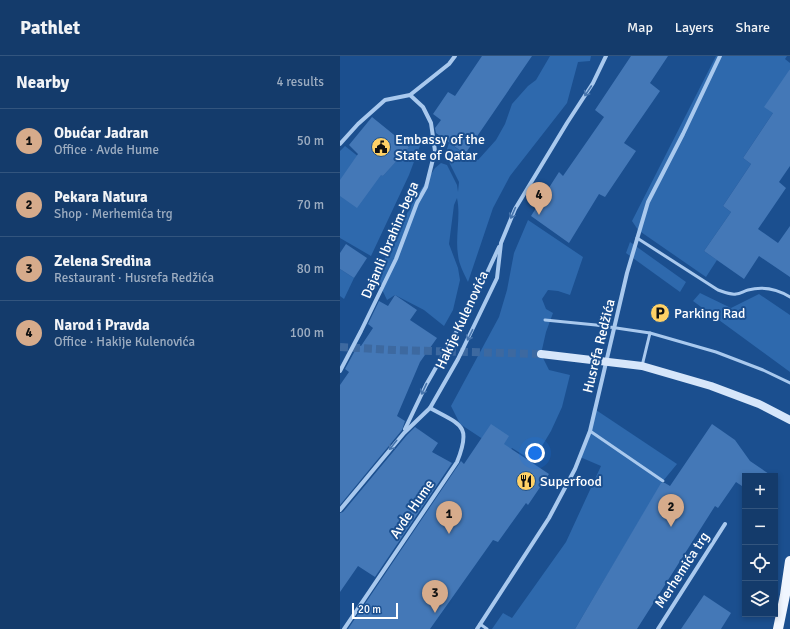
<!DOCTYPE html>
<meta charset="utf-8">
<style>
body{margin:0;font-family:Signika,sans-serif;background:#1d4271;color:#f1f3f6}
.controls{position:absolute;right:12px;bottom:12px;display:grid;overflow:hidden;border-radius:0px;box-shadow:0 2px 6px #0003}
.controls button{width:36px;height:36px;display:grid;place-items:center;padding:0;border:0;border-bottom:1px solid #33557e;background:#143b6b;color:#f1f3f6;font:20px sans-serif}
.scale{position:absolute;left:12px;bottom:10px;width:46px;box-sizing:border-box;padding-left:4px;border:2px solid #fff;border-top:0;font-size:11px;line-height:14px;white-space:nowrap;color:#fff;-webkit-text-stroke:3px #1b4f8f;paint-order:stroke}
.you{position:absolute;left:195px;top:397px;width:14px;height:14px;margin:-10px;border:3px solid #fff;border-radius:50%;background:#1a73e8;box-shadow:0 0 0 6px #1a73e833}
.badge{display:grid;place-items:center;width:26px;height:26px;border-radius:50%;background:#d6ab8b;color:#111;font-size:13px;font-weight:700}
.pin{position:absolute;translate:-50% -33px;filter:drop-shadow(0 1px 2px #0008)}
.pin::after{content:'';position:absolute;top:21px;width:14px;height:12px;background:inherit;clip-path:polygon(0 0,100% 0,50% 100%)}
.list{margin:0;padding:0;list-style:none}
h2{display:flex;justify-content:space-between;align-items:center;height:52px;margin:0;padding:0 16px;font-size:17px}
h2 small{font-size:13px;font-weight:400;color:#9dadc1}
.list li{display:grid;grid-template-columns:26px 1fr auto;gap:12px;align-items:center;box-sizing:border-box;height:64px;padding:0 16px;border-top:1px solid #33557e}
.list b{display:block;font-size:15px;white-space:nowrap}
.list p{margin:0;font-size:13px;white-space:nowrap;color:#9dadc1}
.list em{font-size:13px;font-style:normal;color:#9dadc1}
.icon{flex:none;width:22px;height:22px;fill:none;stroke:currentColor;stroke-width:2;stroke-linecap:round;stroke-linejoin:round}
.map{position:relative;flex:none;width:450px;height:573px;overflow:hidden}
header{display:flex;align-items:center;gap:24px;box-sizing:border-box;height:56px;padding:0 20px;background:#143b6b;border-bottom:1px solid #33557e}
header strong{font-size:19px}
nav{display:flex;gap:22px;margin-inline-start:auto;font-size:14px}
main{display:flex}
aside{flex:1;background:#143b6b}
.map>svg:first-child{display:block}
.green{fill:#2e69ad}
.building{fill:#4478b7}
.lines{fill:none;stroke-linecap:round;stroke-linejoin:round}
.secondary-tunnel{stroke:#3d69a0;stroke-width:8;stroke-dasharray:8 4;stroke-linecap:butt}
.lane{stroke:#a9c9ee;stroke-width:3}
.street{stroke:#a9c9ee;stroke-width:4}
.primary{stroke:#f0f6ff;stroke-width:10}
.lane-bridge{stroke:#a9c9ee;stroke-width:3}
.secondary-bridge{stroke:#d6e6fa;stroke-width:8}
.oneway{stroke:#4674ac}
.labels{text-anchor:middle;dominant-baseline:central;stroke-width:4;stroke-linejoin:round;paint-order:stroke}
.poi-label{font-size:14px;fill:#fff;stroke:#1b4f8f;text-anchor:start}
.street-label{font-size:14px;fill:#fff;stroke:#1b4f8f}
</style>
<header>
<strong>Pathlet</strong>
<nav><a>Map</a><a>Layers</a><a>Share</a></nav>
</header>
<main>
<aside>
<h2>Nearby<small>4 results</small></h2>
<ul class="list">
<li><span class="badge">1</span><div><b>Obućar Jadran</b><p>Office · Avde Hume</p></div><em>50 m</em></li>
<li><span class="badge">2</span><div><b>Pekara Natura</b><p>Shop · Merhemića trg</p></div><em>70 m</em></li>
<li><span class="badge">3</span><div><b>Zelena Sredina</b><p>Restaurant · Husrefa Redžića</p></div><em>80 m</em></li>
<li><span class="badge">4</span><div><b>Narod i Pravda</b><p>Office · Hakije Kulenovića</p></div><em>100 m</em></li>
</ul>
</aside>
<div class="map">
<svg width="450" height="573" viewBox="0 0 450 573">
<rect width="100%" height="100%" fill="#1b4f8f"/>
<g class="green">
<path d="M210,0h41l-1,5 -12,1 -11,41 -57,73 -17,32 -25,74c-4,-9 -9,-17 -10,-27 -3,-18 3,-39 -1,-57l-3,7 -5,39 9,24 2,12 -7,30 -9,16 -20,-16 -29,-15 -8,5 -9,-19 10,-33 13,-23 12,-23 22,-34 6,-5 6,2 10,20 1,7 1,-10 -12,-24v-9l2,-6 16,11 2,-3 11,9 18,-20 9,-16 7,-20 16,-18 8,-6z"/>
<path d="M376,0h71l-2,3 5,4v6l-17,44 -30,45 8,6 -28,42 8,6 -27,39 13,9 -11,17 -68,-47 -6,-9z"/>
<path d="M77,81l4,6 -12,32 -38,81 -31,-18v-87l5,-5 38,30z"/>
<path d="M188,164l55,37 -13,38 -12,-4 -10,-1 -6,9 4,10 7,4 -7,19 -5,22 8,16 21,5 -8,32 -11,24 -18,30 -21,-13 -5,7 -47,-31 -9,-18 48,-89 8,-27 7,-37z"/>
<path d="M290,186l56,40 -6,10 -54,-39z"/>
<path d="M0,213l14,9 -10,21 -4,-3z"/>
<path d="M360,237l31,15 28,-14 31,21v57l-97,-71z"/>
<path d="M253,352l84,56 -14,17 -88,148h-83l11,-16 9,5 54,-76 35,-76 -21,-9 10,-26z"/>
</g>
<g class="building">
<path d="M142,0h50l-67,98 -29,-21 -1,-5 6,-8 -8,-6 15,-22 7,4z"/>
<path d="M291,0h37l-18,27 10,8 -36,52 12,8 -31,46 -6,-3 -30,49 -38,-27 28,-44 4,4 41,-59 -9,-7z"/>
<path d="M450,13v97l-11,16 7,6 -28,41 20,14 12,-17v51l-31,-21 -15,23 -40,-28 27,-39 -8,-6 28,-42 -8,-6 30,-45 -9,-6z"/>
<path d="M32,61l37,30 -26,29 -2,-1 -24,33 -17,-12v-16l18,-26 -9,-9z"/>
<path d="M6,188l21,14 -13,20 -14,-9v-16z"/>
<path d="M55,239l22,15 -7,10 27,18 -17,24 -23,54 8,5 -3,9 -62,75v-120l9,-13 -4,-3 13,-24 3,1 12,-18 -5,-4 11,-23 9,5z"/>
<path d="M151,368l18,12 -5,8 45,30 -21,31 -2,-2 -28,39 -5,-2 -63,89h-82l113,-168 3,3z"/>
<path d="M372,368l23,16 15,21 22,15h-27v12l-9,-6 -18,26 -3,-2 -78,123h-62l86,-146h4l5,3z"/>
<path d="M75,371l23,16 -6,9 20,11 -77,114 -17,-11 -18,26v-79l3,-1 64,-77z"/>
<path d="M364,539l27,18 -10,16h-40z"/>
</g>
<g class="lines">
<path class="secondary-tunnel" d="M0,291l54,3 147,4"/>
<g class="lane">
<path d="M297,182l81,52c6,2 12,5 18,4 4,0 8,-3 12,-4 15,-4 29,-1 42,7"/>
<path d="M302,310l8,-33"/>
<path d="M250,375l73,50"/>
<path d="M140,568l7,5"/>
</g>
<g class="street">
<path d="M0,88l18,-20 27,-24 25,-5 39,-31 6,-8"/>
<path d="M0,315l21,-40 35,-72 21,-56 9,-16 9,-36 -4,-28 -8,-16 -13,-12"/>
<path d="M65,373l21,-44 48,-84 25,-54"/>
<path d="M0,454l64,-77 26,-25 28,-49 39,-81 4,-35 14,-34 52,-86 26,-40 13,-27"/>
<path d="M4,573l113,-167c15,-37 4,-37 -27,-54"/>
<path d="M137,573l72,-111 26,-49 15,-38 37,-158 21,-71 35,-68 37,-78"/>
<path d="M318,573l67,-105"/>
</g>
<path class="primary" d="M438,573l7,-34 5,-34"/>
<path class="lane-bridge" d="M205,264l51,5 54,8 66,19 47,18 27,13"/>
<path class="secondary-bridge" d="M201,298l101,12 69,20 48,18 31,16"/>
</g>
<defs><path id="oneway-shaft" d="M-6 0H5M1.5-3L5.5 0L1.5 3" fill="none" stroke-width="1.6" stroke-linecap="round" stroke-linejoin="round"/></defs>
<g class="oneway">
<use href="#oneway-shaft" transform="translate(248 35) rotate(124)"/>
<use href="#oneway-shaft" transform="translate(173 157) rotate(114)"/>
<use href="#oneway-shaft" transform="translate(130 279) rotate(116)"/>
<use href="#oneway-shaft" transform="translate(84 333) rotate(115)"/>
<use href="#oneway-shaft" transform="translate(53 389) rotate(129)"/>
</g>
<defs>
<symbol id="civic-disc" viewBox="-11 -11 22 22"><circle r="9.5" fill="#ffd166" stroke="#1b4f8f"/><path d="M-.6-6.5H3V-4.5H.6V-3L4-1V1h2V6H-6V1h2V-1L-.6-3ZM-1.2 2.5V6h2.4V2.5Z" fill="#111"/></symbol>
<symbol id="parking-disc" viewBox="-11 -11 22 22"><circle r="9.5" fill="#ffd166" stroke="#1b4f8f"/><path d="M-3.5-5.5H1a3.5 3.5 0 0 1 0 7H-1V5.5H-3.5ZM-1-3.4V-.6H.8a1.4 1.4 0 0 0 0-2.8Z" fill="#111"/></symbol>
<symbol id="restaurant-disc" viewBox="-11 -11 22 22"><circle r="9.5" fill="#ffd166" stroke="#1b4f8f"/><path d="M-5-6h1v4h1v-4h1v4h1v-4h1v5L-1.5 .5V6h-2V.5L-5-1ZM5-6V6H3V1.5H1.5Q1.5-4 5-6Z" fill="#111"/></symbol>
</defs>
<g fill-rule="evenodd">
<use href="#civic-disc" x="30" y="80" width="22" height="22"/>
<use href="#parking-disc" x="309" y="246" width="22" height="22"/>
<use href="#restaurant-disc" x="175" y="414" width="22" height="22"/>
</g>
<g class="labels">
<g class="poi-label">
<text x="55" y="83">Embassy of the<tspan x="55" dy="16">State of Qatar</tspan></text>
<text x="334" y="257">Parking Rad</text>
<text x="200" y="425">Superfood</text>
</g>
<g class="street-label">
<text transform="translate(50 184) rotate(-67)">Dajanli Ibrahim-bega</text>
<text transform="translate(122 264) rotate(-65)">Hakije Kulenovića</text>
<text transform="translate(259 290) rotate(-76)">Husrefa Redžića</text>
<text transform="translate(72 453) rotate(-56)">Avde Hume</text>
<text transform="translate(342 514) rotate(-57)">Merhemića trg</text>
</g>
</g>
</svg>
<div class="controls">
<button>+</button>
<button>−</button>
<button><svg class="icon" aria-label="locate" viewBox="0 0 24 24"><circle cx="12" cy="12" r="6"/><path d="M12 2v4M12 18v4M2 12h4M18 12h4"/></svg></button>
<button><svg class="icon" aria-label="layers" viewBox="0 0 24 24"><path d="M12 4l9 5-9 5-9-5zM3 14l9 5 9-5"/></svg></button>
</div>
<div class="scale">20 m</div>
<div class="you"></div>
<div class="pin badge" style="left:109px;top:478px">1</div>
<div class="pin badge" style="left:331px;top:471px">2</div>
<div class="pin badge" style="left:95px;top:557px">3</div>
<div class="pin badge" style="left:199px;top:159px">4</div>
</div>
</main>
